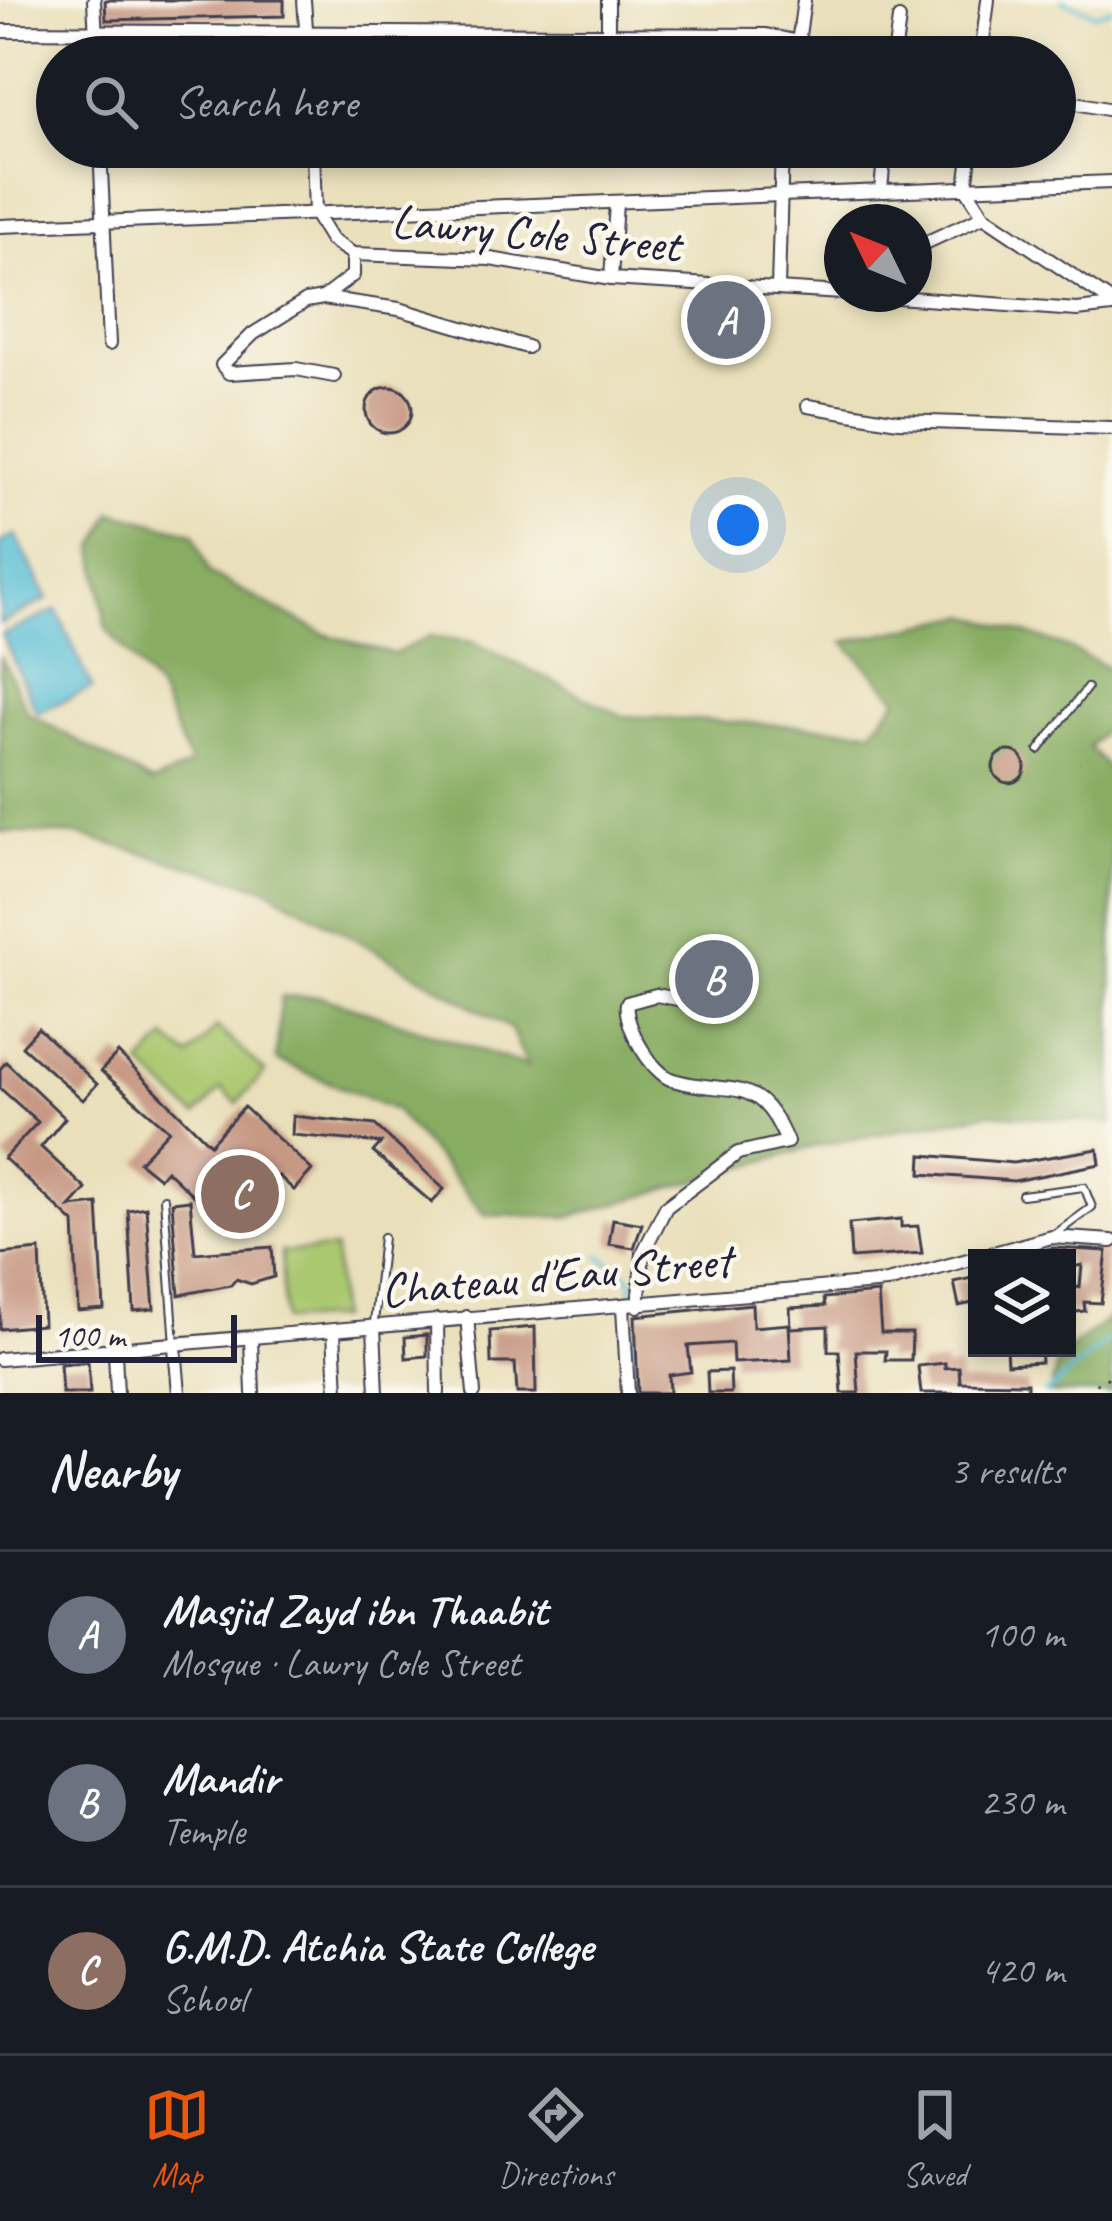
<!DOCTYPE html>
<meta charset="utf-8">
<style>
body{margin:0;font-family:Caveat,sans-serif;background:#20242c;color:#f1f3f6}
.controls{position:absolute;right:36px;bottom:36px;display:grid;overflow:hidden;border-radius:0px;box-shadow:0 6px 18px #0003}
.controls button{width:108px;height:108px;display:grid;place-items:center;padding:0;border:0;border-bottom:3px solid #363941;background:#171b24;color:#f1f3f6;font:60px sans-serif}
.compass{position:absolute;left:824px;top:204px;width:108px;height:108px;border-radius:50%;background:#171b24;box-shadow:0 6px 18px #0003;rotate:313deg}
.scale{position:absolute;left:36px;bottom:30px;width:201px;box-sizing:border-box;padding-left:12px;border:6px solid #22223b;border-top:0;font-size:33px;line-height:42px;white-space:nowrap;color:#22223b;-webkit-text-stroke:9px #fbf7ec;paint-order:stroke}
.you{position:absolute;left:738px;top:525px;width:42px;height:42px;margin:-30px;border:9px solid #fff;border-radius:50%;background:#1a73e8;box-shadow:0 0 0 18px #1a73e833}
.badge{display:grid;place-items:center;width:78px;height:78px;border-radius:50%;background:#ea580c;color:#fff;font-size:39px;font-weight:700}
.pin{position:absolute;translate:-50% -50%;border:6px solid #fff;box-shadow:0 3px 12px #0006}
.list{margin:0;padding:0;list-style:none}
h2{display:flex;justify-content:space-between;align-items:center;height:156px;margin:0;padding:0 48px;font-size:51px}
h2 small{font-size:39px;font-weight:400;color:#9ea1a6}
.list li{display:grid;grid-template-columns:78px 1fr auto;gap:36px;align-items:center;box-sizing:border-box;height:168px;padding:0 48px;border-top:3px solid #363941}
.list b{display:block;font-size:45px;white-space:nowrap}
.list p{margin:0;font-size:39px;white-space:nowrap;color:#9ea1a6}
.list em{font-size:39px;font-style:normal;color:#9ea1a6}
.icon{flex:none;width:66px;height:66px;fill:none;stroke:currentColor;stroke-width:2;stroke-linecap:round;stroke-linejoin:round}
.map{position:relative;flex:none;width:1112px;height:1393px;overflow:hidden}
.search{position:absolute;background:#171b24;box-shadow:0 6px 18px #0003;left:36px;right:36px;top:36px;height:132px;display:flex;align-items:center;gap:30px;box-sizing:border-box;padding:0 42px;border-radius:66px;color:#9ea1a6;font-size:45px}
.sheet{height:660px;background:#171b24}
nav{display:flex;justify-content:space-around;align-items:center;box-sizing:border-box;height:168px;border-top:3px solid #363941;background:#171b24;font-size:33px;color:#9ea1a6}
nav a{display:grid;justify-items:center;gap:6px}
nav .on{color:#ea580c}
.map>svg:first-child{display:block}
.green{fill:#aac86f;stroke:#667555;stroke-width:3}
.forest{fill:#87ac62;stroke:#54674e;stroke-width:3}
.water{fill:#57bed5;stroke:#3c7088;stroke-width:3}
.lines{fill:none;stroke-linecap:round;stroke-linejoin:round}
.stream{stroke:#57bed5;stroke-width:4.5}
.building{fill:#c79985}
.service-casing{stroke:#403e4e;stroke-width:10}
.minor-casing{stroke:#403e4e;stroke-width:16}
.path{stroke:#403e4e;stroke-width:3;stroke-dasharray:3 9;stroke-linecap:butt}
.service{stroke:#fff;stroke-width:6}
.minor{stroke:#fff;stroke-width:12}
.labels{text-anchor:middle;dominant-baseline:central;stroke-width:9;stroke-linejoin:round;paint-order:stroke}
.street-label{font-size:48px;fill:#22223b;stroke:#fbf7ec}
</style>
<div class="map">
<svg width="1112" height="1393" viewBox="0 0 1112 1393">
<rect width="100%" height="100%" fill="#fbf7ec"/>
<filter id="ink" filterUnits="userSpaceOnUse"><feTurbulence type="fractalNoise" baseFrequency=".00833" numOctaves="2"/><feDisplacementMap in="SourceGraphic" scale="24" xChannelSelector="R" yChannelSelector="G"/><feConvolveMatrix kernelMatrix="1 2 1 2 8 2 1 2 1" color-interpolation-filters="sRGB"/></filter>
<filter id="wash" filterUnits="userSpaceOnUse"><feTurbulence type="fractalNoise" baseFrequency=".004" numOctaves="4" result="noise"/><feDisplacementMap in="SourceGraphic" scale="48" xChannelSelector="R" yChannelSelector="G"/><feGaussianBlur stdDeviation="2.7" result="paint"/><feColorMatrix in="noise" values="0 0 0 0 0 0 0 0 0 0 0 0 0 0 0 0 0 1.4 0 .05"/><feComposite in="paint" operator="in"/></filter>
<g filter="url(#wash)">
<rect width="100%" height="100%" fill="#e9dfba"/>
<g class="green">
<path d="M217,1027l48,45 -28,31 -16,-14 -25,27 -55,-51 25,-27 23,19z"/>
<path d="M335,1249l3,69 -54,3 -3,-69z"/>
</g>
<g class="forest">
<path d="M112,512l82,21 15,40 115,61 70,20 36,-18 43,6 150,74 249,14 26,-31 -54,-57 125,-27 95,31 48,24v52l-23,25 23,26v350l-123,-10 -173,33 -246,71 -85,-2 -90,-105 -119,-50 5,-63 40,-1 206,70 -16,-37 -244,-141 -188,-53 -79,-3v-177l28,58 124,70 38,-18 -32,-75 -52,-62 -11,-80z"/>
<path d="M1112,1316v77h-63l10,-35z"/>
</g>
<g class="water">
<path d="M16,535l32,64 -48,25v-81z"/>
<path d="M57,610l35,78 -55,25 -35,-78z"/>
</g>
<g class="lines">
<g class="stream">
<path d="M1062,0l34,14 16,-6"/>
<path d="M600,1256l32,23 -1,16"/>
<path d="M630,1311l4,82"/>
<path d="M1046,1393l66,-56"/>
</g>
</g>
<g id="blocks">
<g class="building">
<path d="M105,0h179v16l-178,4z"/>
<path d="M722,300h13l-6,42 -12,-3z"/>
<circle cx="389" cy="410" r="23"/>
<circle cx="1009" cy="767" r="16"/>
<path d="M716,948l24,14 -27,47 -25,-14z"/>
<path d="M38,1028l59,56 -14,16 -61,-54z"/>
<path d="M118,1053l92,91 34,-37 68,63 -18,20 -15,-14 -33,37 -34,-31 -15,17 -31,-29 -7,8 -20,-16 30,-32 -68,-59z"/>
<path d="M6,1062l59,56 -24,29 45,42 -16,18 28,-3 6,105 -26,2 -4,-88 -70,-65 34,-36 -38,-34v-19z"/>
<path d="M293,1116l82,9 69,64 -12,14 -59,-51 8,-9 -89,-8z"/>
<path d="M1098,1149l2,15 -86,17 -93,-7 1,-19 91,8z"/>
<path d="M190,1200l5,53 77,-6 2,30 -23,7 -15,-5 -5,6 -52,10 -7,-93z"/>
<path d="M146,1207l8,102 -20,2 -6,-101z"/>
<path d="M613,1219l29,5 -8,24 -25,-4z"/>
<path d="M901,1219v8l17,-1 4,27 -71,5 -2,-34z"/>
<path d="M1053,1248l54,3 -6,52 -17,-1 1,9 -18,2v-24l13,-2 2,-22 -15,3v-10h-23l-1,-8z"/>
<path d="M40,1250l3,75 -43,4v-75z"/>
<path d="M977,1277v25l-18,4 -5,-24z"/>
<path d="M878,1293l3,40h31l-1,27h-26l1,-9h-30l3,42h-17l-3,-42h-11v-25l-37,2 -1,-20 35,-2 -1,-8z"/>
<path d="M752,1304l1,23 36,-3 2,36 -58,3 -1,-20 -44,3 3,26 -22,3 1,18h-32l-3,-77z"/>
<path d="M535,1327l1,66h-19l-2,-30h-24l-1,-32z"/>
<path d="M427,1335v21l-21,2 -1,-21z"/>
<path d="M1006,1348h34l1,14 -34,2z"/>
<path d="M88,1362l2,31h-28l-2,-29z"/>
<path d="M945,1363v5l14,-1 1,15 67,1v10h-106l-3,-27z"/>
<path d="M730,1371l1,22h-23l-1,-21z"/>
</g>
</g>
</g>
<g filter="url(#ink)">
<use href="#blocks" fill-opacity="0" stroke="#403e4e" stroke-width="3"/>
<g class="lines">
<defs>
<g id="service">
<path d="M1039,750l48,-62"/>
<path d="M1022,1195l62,-8 8,20 -38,28"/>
<path d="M164,1198l11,146"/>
<path d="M374,1323l9,-86"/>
</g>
<g id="minor">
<path d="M94,0l3,57"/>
<path d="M304,0l4,57"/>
<path d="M608,0v33"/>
<path d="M0,31l766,4 33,7 21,15"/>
<path d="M796,57l8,-57"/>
<path d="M894,57l5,-38"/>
<path d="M981,57l7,-57"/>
<path d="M1055,99l57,11"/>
<path d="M100,147l9,197"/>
<path d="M313,147l2,67 16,26 22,14 137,5 121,20 231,14"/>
<path d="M966,188l18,28 128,86"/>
<path d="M966,188l5,-41"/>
<path d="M881,190l4,-43"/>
<path d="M0,226l1112,-44"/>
<path d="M914,248l70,-32"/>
<path d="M611,279l5,-76"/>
<path d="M778,288l4,-141"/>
<path d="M855,294l222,16 35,-4"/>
<path d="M323,298l30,-23v-21"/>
<path d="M334,376l-38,-7 -67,4 -7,-8 31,-31 53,-33 17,-3 76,11 128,38"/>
<path d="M808,406l90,15 214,7"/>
<path d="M638,1306l5,-53 23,-46 72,-54 49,-11c-29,-71 -57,-45 -114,-62 -21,-6 -50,-56 -46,-77l29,-8 22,4"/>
<path d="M623,1307l5,86"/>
<path d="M467,1317l7,76"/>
<path d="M437,1320l1,73"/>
<path d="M374,1327l3,66"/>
<path d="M334,1331l3,62"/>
<path d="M251,1339l2,54"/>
<path d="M175,1347l4,46"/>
<path d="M115,1353l2,40"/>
<path d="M0,1359l887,-77 165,-45 60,4"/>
</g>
</defs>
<use href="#service" class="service-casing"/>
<use href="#minor" class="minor-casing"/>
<path class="path" d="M1087,1393l13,-13 12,-3"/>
<use href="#service" class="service"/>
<use href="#minor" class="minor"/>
</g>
</g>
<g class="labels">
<g class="street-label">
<text transform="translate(536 233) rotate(5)">Lawry Cole Street</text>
<text transform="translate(556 1275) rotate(-5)">Chateau d'Eau Street</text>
</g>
</g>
</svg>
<div class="controls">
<button><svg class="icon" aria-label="layers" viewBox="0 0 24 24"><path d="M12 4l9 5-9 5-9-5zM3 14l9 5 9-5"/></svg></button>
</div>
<svg class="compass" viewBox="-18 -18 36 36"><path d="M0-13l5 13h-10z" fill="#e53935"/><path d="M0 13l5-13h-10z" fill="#9ea1a6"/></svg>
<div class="scale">100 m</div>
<div class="you"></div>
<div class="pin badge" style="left:726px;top:320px;background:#6b7280">A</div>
<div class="pin badge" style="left:714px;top:979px;background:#6b7280">B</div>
<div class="pin badge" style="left:240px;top:1194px;background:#8d6e63">C</div>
<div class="search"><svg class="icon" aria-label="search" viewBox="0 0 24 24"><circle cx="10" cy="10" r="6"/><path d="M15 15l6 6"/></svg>Search here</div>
</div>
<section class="sheet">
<h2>Nearby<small>3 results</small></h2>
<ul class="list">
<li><span class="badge" style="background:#6b7280">A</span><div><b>Masjid Zayd ibn Thaabit</b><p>Mosque · Lawry Cole Street</p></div><em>100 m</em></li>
<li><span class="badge" style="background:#6b7280">B</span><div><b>Mandir</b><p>Temple</p></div><em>230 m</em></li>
<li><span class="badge" style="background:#8d6e63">C</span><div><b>G.M.D. Atchia State College</b><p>School</p></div><em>420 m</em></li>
</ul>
</section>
<nav>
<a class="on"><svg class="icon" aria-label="map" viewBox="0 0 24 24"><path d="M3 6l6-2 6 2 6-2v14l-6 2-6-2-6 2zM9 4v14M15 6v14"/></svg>Map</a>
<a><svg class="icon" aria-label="directions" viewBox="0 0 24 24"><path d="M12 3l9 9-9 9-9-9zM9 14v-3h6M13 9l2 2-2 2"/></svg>Directions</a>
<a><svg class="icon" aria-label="saved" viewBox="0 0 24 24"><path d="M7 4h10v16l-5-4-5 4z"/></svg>Saved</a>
</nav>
